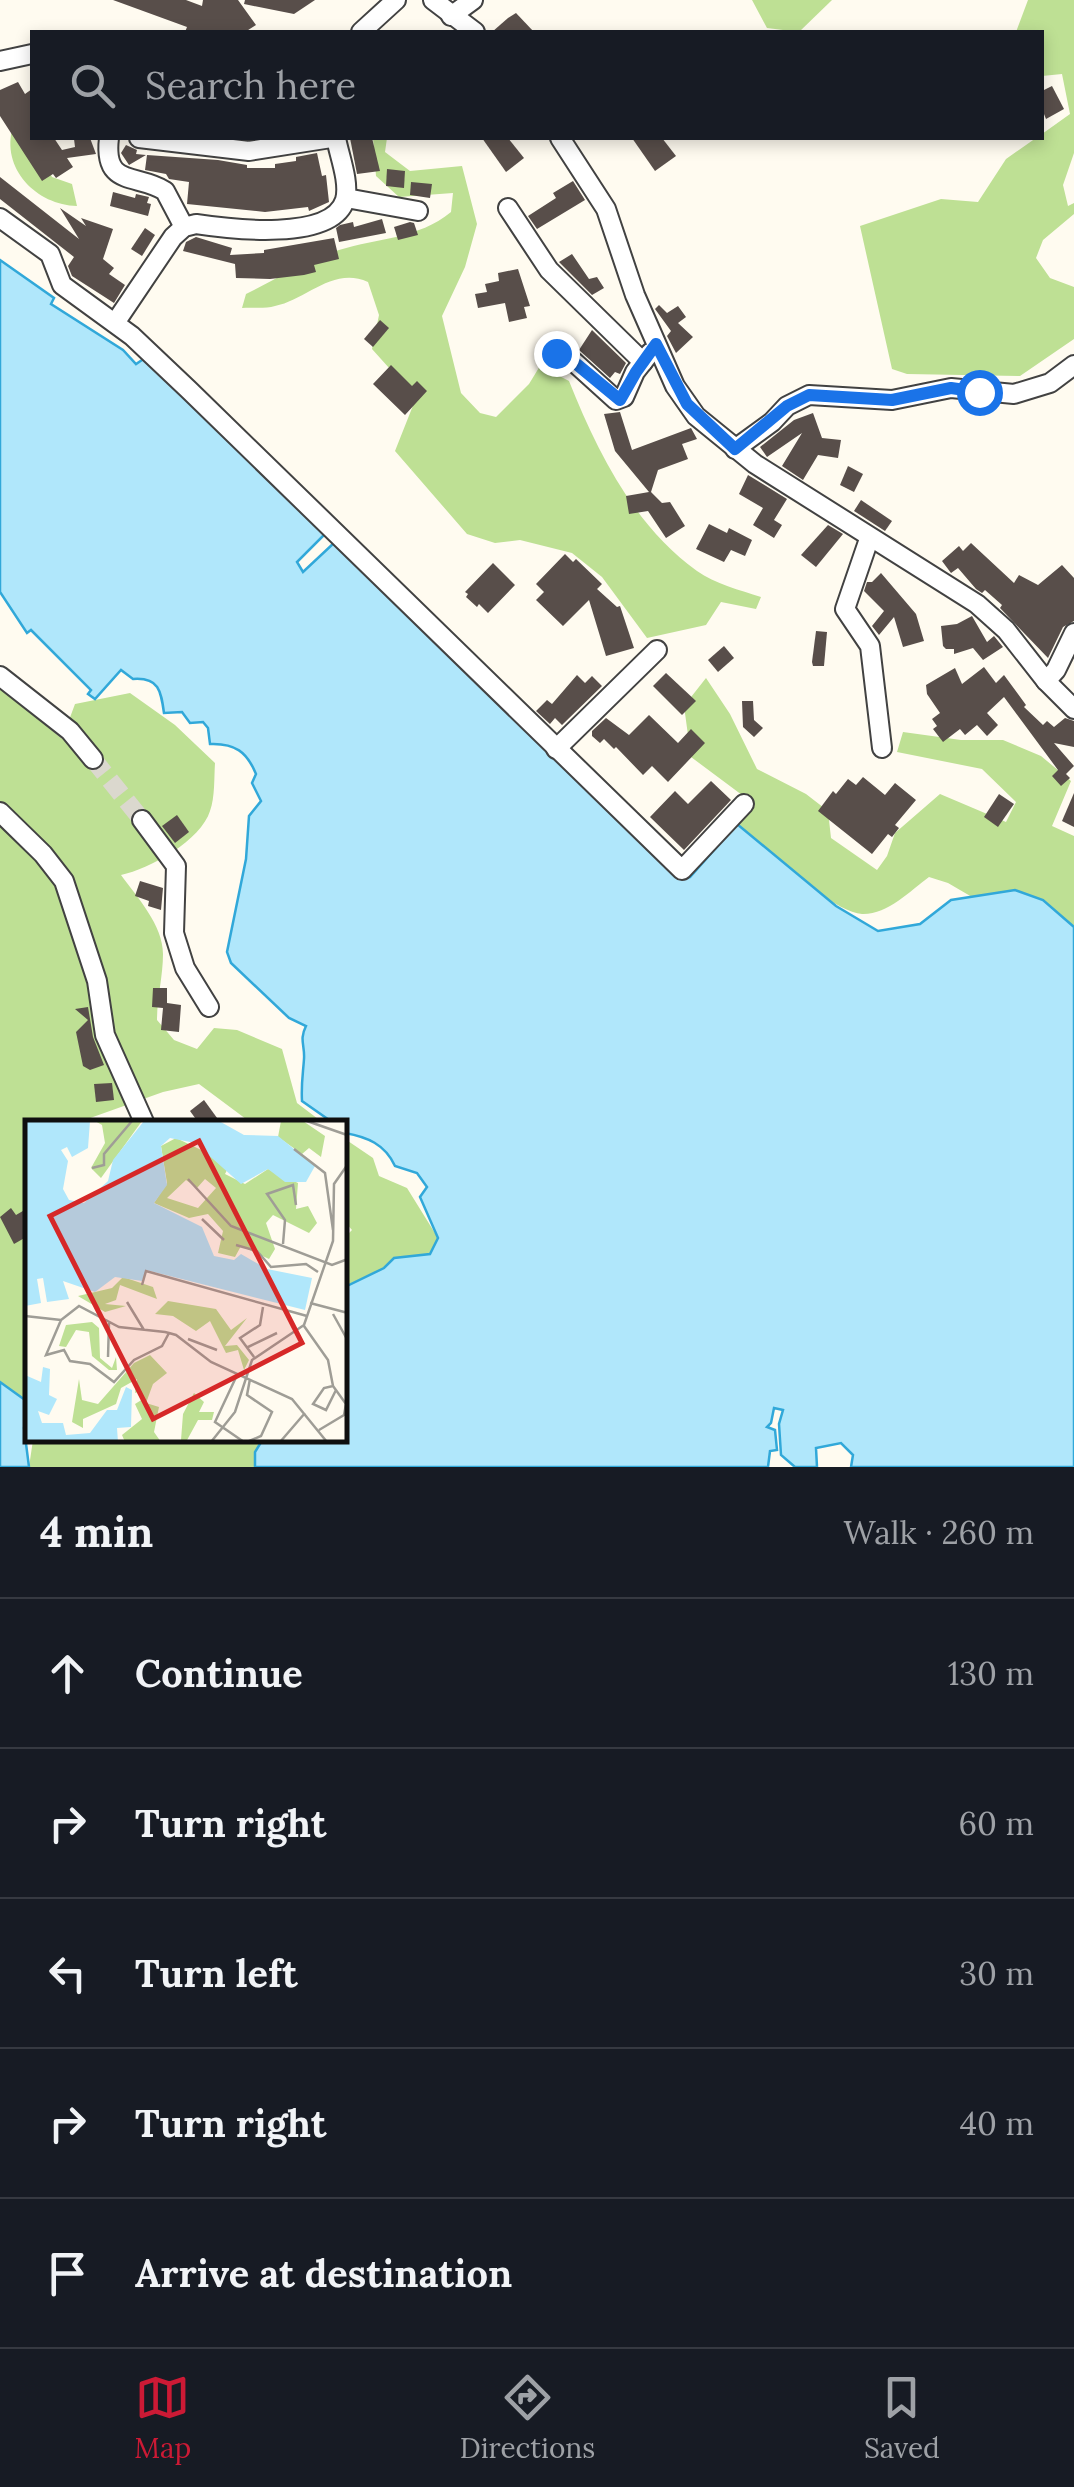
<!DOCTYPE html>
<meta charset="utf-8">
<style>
body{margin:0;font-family:Lora,serif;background:#20242c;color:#f1f3f6}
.stop{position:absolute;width:30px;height:30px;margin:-22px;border:8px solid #1a73e8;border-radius:50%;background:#fff}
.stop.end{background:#1a73e8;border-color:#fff;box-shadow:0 2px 10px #0008}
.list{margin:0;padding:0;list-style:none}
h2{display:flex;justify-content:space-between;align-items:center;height:130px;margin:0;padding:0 40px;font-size:42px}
h2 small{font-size:32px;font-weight:400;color:#9ea1a6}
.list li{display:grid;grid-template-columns:65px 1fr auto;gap:30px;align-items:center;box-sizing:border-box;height:150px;padding:0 40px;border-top:2px solid #363941}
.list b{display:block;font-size:38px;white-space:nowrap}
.list em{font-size:32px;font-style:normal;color:#9ea1a6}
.icon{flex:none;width:55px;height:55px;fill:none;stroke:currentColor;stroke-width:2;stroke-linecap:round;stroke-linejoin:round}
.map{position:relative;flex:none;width:1074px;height:1467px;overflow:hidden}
.search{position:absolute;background:#171b24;box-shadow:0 5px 15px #0003;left:30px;right:30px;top:30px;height:110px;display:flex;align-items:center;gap:25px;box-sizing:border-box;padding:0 35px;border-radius:0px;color:#9ea1a6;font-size:38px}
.sheet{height:880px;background:#171b24}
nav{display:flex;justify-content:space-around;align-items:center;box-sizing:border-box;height:140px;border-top:2px solid #363941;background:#171b24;font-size:28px;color:#9ea1a6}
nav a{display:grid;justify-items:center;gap:5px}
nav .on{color:#cc1a35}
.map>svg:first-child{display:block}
.forest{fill:#bee094}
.water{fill:#b0e7fb;stroke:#31a8d9;stroke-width:2.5}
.building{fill:#584e4a}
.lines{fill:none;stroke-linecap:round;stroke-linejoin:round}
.minor-tunnel{stroke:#dbd8ce;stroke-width:18;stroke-dasharray:18 9;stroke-linecap:butt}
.minor-casing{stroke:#424242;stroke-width:22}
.minor{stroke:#fff;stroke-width:18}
.route{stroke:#1a73e8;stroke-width:12}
.inset-road{fill:none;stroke:#9f9d96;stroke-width:2.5}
.view{fill:#d62828;fill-opacity:0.15;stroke:#d62828;stroke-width:5}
.inset-edge{fill:none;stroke:#0f0f0f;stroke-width:5}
</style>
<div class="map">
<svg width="1074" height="1467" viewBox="0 0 1074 1467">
<rect width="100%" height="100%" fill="#fffbf0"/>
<g class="forest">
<path d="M752,0h80l-33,32 -32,-4z"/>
<path d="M1028,0h46v153l-11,32 5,21 6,-3v11l-31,26 -7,18 14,20 24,9v52l-54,37 -113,-2 -15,-5 -32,-143 81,-27 37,3 28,-43 30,-21h6v-4l28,-20 -8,-40 -20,2v-44h-26z"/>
<path d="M13,126l20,15 19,36 20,7 5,22c-40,-1 -77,-37 -64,-80z"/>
<path d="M373,138h14l-2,14 25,19 52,-5 15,58 -12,43 -23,49 19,77 19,20 16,4 33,-33 11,-18 29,15c28,70 65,145 128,190 18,13 43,19 64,26l-5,12 -35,-7 -15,23 -59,13 -45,-61 -30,-24 -52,-13 -25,3 -28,-9 -72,-83 21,-53 -44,-49 7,-34 -11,-33c-35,-16 -62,18 -93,24 -10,3 -23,1 -33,2l4,-14c31,-15 60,-34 93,-44 39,-12 79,-11 112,-38l2,-19 -54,4 -23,-21z"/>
<path d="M706,678l24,36 27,55 49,25 22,17 3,27 46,32 10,-14 8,-23 45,-39 66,28 10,-20 -34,-33 -85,-17 6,-20 58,8h42l38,16 30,25 -19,45 22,10v91l-31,-27 -28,-10 -43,7 -24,-14 -19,-6c-19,14 -42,38 -67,37 -31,-2 -99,-68 -125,-90l5,-29 -51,-38 -7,-51z"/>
<path d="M0,686l62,53 13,-35 55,-11 45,32 40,38c-1,15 0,34 -5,48 -9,29 -60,58 -89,64 16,22 42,50 42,79 0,22 -6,44 -6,66l17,20 23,9 17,-21 23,2 45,19 15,54 25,19h-72l-51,-38 -36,8 -84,30h-51l-1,286 -27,-27z"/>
<path d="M345,1139l28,19 6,18 28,12 31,50 -8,16 -46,14 -39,18v-49l7,-7 -7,-8z"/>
<path d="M33,1440h226l2,4 -6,9v14h-226z"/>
</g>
<g class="water">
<path d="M0,260l54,38 -3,6 72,46 13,14 9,-6 180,176 -28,28 6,10 32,-30 350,336 5,-1 47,-53 99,82 42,25 42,-7 31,-24 64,-10 28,10 31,27v540h-223l2,-12 -12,-12 -25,5 1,19h-22l-14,-12 -2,-31 4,-14 -9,-2 -3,15 -4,4 8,3 2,20 -7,1 -2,16h-513v-15l5,-8 -2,-4h87v-153l39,-19 10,-10 36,-4 8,-16 -18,-41 7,-10 -10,-14 -22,-7c-10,-22 -28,-29 -50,-33v-11h-13l-30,-21c-1,-17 1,-27 2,-42 1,-14 -5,-19 2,-33l-17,-8 -58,-55 -4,-11 19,-93 3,-43 12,-15 -9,-18 4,-9c-9,-22 -21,-31 -46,-30l-2,-16 -5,-6 -13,1 -8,-11 -18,1c-3,-22 -5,-36 -31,-34l-12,-9 -26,29 -7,-5 3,-4 -60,-60 -4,3 -27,-41z"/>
<path d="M0,1382l25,18 2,8 -3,20 5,39h-29z"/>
</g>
<g class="building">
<path d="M113,0h73l16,6 1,-6h35l18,25 -11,7h-60l2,-5z"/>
<path d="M245,0h70l-21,14 -50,-10z"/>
<path d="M516,13l18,19h-42l16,-14z"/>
<path d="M18,82l7,12 7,-5v49h22l8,12 13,-3 -1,-8 16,-1 6,16 -29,4 6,9 -17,11 -3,-4 -11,7 -42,-65v-26z"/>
<path d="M1052,86l12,23 -18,10 -4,-10v-18z"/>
<path d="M350,138h22l8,33 -23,3z"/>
<path d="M482,138h26l16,20 -18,14z"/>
<path d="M632,138h30l14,18 -21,15z"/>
<path d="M126,145l11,5 -1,4 10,1 -17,10 -8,-12z"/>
<path d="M317,153l5,23 4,-1 3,27 -20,9 -1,-4 -43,5 -78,-8 2,-22 -20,-3 -3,-5 -21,-4 2,-15 71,5 29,5v3h28v-4l21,-3v-4z"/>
<path d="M387,169l18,2 -1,17 -18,-2z"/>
<path d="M0,177l79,62 -19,-31 26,18 -5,-8 32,11 -10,30 11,9 -5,6 16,11 -11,18 -42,-27 -4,-10 6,-9 -74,-58z"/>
<path d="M573,181l12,19 -48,29 -9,-13 28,-18 -3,-5z"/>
<path d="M411,182l21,2 -2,14 -20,-3z"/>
<path d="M113,192l22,6 1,-4 13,3 -2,6 4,1 -3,12 -38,-10z"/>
<path d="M382,219l4,14 -47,9 -3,-14 4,-3 13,-3 1,5z"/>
<path d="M410,222l4,1 4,12 -20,5 -4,-13z"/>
<path d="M145,228l10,7 -13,21 -11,-7z"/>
<path d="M196,237l36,11 -2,7 34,-2v-3l70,-12 5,21 -25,6 2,7 -12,3 -34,4 -34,-1 -1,-14 -52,-13 3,-9z"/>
<path d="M572,254l17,25 8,-2 7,11 -12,7 -33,-33z"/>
<path d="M518,269l12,37 -6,1 3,11 -18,4 -4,-19 -27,5 -3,-14 12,-2 -2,-8 14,-3 -1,-8z"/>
<path d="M659,305l8,8 11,-7 8,11 -8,6 15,14 -17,16 -9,-17 4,-5 -16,-22z"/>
<path d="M380,320l9,8 -16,19 -9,-8z"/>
<path d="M592,330l34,33 -6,11 -5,-2 -5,6 -31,-28z"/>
<path d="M391,365l21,21 5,-5 10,10 -22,24 -32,-31z"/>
<path d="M620,412l12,38 59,-22 6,11 -15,5 6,15 -30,11 -7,22 11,11 8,-1 15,24 -19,12 -18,-27 -19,3 -3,-18 23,-4 -34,-41 -11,-37z"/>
<path d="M813,413l9,25 19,2 -3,18 -20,-3 -15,25 -21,-14 20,-33 -35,24 -7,-10 34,-27z"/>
<path d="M848,466l15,8 -9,18 -14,-7z"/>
<path d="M748,475l39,24 -13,21 8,5 -8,13 -21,-13 10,-17 -24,-14z"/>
<path d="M861,500l31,21 -7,10 -31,-20z"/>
<path d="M709,524l18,9 2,-5 23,12 -7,16 -14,-6 -7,12 -28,-13z"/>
<path d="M828,525l15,9 -27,33 -15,-12z"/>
<path d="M971,543l43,40 5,-8 19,10 24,-20 12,13v43l-11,6 -15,31 -48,-50 2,-3 -17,-15 -3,3 -6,-4 -18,-21 -7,5 -9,-12 17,-15 4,5z"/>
<path d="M565,554l8,8 3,-3 26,25 -5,5 20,18 3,-1 14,42 -28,8 -17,-56 -26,26 -27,-26 8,-8 -8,-8z"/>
<path d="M493,563l22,22 -27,28 -9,-9 -2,3 -11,-10 2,-3 -3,-2z"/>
<path d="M881,573l35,41 8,27 -21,6 -9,-30 -15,18 -7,-9 12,-15 -20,-20 3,-9h5z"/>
<path d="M972,616l15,26 7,-6 9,11 -20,13 -10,-12 -19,6v-5h-8l-3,-3 -2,-20 16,-2z"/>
<path d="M816,631l11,1 -3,34h-11l-1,-4z"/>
<path d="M724,646l10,12 -16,14 -10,-12z"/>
<path d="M984,667l12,16 8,-8 22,30 -2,2 19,18 4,-4 7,6 11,-9 9,3v26l-20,-4 20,23 -8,8 4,4 -9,8 -9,-10 6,-6 -54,-73 -17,16 11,12 -11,11 -10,-11 -12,10 -5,-6 -17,13 -10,-13 4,-3 -5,-7 8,-6 -13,-19 -1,-9 29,-17 7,16z"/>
<path d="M666,673l30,28 -14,14 -29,-29z"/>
<path d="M577,675l8,8 7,-7 10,10 -40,39 -7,-7 -5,6 -14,-13 11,-11 5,4z"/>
<path d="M742,701h11l1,19 9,8 -9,9 -11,-10z"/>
<path d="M649,715l29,28 13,-14 14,14 -37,39 -16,-16 -9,9 -27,-28 -2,2 -10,-10 -4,4 -8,-7v-5l14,-13 23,17z"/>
<path d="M863,777l22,18 10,-12 21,17 -21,25 4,3 -7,9 -4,-3 -16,20 -54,-43 15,-20 3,3 12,-15 8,6z"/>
<path d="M711,781l20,19 -47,50 -34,-33 25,-26 13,13z"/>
<path d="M1074,793v34l-12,-6z"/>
<path d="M999,794l15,10 -16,23 -14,-10z"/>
<path d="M177,815l12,17 -14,11 -13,-17z"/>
<path d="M140,881l23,7 -2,22 -13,-4 1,-5 -14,-5z"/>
<path d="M153,988h14v15l14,2 -2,27 -18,-2 2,-22 -11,-1z"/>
<path d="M88,1007l5,30 11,28 -14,5 -7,-4 -7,-34 12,-12 -13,-11z"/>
<path d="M112,1083l2,17 -18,2 -2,-18z"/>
<path d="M204,1100l16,22h-22l-8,-11z"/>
<path d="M11,1208l5,7 12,-7v28l-14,8 -14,-27z"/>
</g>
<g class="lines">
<path class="minor-tunnel" d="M93,759l49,61"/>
<defs>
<g id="minor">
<path d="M433,0l42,32"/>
<path d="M451,16l22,-16"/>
<path d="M361,32l35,-32"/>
<path d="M0,61l32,-7"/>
<path d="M109,138c-6,50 28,35 56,53l19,36"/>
<path d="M139,138l110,13 82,-13"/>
<path d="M560,138l46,71 29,86 40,91 21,30 59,48 222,140 29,26 40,51 28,28"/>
<path d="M346,198l72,13"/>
<path d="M508,208l41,62 94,92"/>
<path d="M0,218l50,36 12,31 70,51 57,54 493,480 62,-66"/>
<path d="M115,323l58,-86 11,-10 12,-3c33,5 136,18 149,-24 5,-18 -6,-45 -9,-62"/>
<path d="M556,353l18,9 42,38 8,-3 11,-25 15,-19"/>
<path d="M735,449l37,-27 15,-16 22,-11 83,5 59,-12 63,6 36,-11 24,-18"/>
<path d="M869,539l-24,70 25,37 12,102"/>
<path d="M0,676l70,55 23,28"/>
<path d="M1046,681l10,-11 18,-37"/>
<path d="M556,749l101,-99"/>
<path d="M0,812l43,42 21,27 33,100 8,54 39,87"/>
<path d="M142,820l34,46 -2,67 11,35 24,39"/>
</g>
</defs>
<use href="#minor" class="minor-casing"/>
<use href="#minor" class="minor"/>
</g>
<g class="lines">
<path class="route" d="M556,353l18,9 46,38 16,-28 20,-28 31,60 48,45 52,-43 22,-11 83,5 59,-12 28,4"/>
</g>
<g transform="translate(25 1120)">
<rect width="322" height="322" fill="#fffbf0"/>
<path d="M70,1h47l-41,57 -10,-10 14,-25 -3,-18zM256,1h22l22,15 -4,21 -12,-9 -7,6 -24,-17zM151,18l38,18 14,12 -3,6 20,10 23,-15 30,14 -2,26 12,-3 9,17 -8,10 -36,-18 -7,8 9,26 -6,10 -28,-13 -6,11 -17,-4 5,-22 -15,-17 -19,4 -35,-15 13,-20 -6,-37zM180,59l11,9 -18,20 -31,-10 19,-18 11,8zM98,157l30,10 4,12 -37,-14 -4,15 -11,4 21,2 -21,6 -27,-16 34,-8zM143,181l48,8 15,21 16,-12 -22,28 12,-1 12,15 -5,10 -6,-20 -12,3 -16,-32 -14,10 -23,-15 -18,-2zM67,202l7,6 1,30 12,10 4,-11 1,13h-8l-17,-14 -3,-24 -13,-2 -10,17 -7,-1 7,-21zM125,235l17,18 -14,11 -7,19 13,4 -5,25 7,10h-36l-3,-7 20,-16 -7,-15 8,-5 -3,-8 -5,2 2,-14 -16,9 -5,16 -33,15v9l-11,-6 7,-43 3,21 16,4 36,-41zM169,273l10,9 -5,10h15l-2,8h-14l-12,22h-12l7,-2 2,-26z" fill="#bee094" fill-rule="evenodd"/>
<path d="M0,1h65l-2,27 -16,9 -5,-10 -6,3 7,11 -5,28 6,11 15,3 24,-22 5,-21 31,-39h75l25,14 34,1 37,30 -9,16h-21l-17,-13 -27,15 -46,-41 -25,-5 -9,8 6,39 -13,18 48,24 12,29 20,4 7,-6 26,15 45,9 -7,32 -159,-40 -4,11 -27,-4 -20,15 -32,-11 6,18 -22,3 -4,-24 -6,1 4,24 -16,3zM18,247l7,2 -1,26 8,4 -8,16 -11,-4 4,12h21l3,12 24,-2 17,-23h10l9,-23 6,3 -1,37 -14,1 1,14h-93v-67l16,7z" fill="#b0e7fb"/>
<path class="inset-road" d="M282,1l40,14M269,29l31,24 8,57M67,48l12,-3v-11l28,-33M163,59l43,47 101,39 16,-6M177,99l22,21M258,124l2,-24 -18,-26 26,-9 3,20M211,125l21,6 14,16 35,-3 12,8M117,165l4,-14 161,45M102,182l17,28M285,183l38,10M308,194l15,27M0,196l36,4M279,206l24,34 5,26 13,18 -2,11 -25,15M144,213l-7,13 -28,14 -20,22 -24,-18 -20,-3 -6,-11 -18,5 15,-35 18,-14 40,21 46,5 4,1 7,2 35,27 81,37 35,43M163,219l29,11M221,228l31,-15M83,237l1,-34M229,237l-14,-19 20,-13 3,-18M213,253l-23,49 29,20M308,266l-9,2 -11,16 13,6 10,-20M186,322l24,-30 17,-52 52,-35 29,-84 1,-57 14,-20M222,322l14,-6 11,-24 -25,-17 3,-16M255,322l25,-29"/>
<path class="view" d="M174,21l103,202 -149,76 -103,-203z"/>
<rect width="322" height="322" class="inset-edge"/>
</g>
</svg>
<div class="stop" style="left:979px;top:392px"></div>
<div class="stop end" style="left:556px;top:353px"></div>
<div class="search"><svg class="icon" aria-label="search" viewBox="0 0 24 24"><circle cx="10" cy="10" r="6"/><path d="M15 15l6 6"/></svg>Search here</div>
</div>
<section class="sheet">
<h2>4 min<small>Walk · 260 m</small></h2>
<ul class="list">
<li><svg class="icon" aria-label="ahead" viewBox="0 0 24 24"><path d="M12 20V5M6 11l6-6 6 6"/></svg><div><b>Continue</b></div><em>130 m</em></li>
<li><svg class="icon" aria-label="right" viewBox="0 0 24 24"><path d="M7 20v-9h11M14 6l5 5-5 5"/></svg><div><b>Turn right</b></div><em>60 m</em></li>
<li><svg class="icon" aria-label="left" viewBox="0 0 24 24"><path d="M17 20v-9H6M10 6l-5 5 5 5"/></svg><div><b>Turn left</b></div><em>30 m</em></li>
<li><svg class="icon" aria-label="right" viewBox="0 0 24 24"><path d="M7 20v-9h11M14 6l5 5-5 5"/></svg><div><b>Turn right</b></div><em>40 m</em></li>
<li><svg class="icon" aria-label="arrive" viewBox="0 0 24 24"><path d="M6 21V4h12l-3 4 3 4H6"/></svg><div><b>Arrive at destination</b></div></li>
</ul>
</section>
<nav>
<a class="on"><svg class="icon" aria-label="map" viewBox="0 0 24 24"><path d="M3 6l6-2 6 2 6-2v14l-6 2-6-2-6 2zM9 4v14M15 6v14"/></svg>Map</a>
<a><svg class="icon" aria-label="directions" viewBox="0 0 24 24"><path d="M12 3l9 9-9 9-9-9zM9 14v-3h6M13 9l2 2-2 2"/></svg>Directions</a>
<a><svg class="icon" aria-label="saved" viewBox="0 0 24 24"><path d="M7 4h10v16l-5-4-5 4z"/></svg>Saved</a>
</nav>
